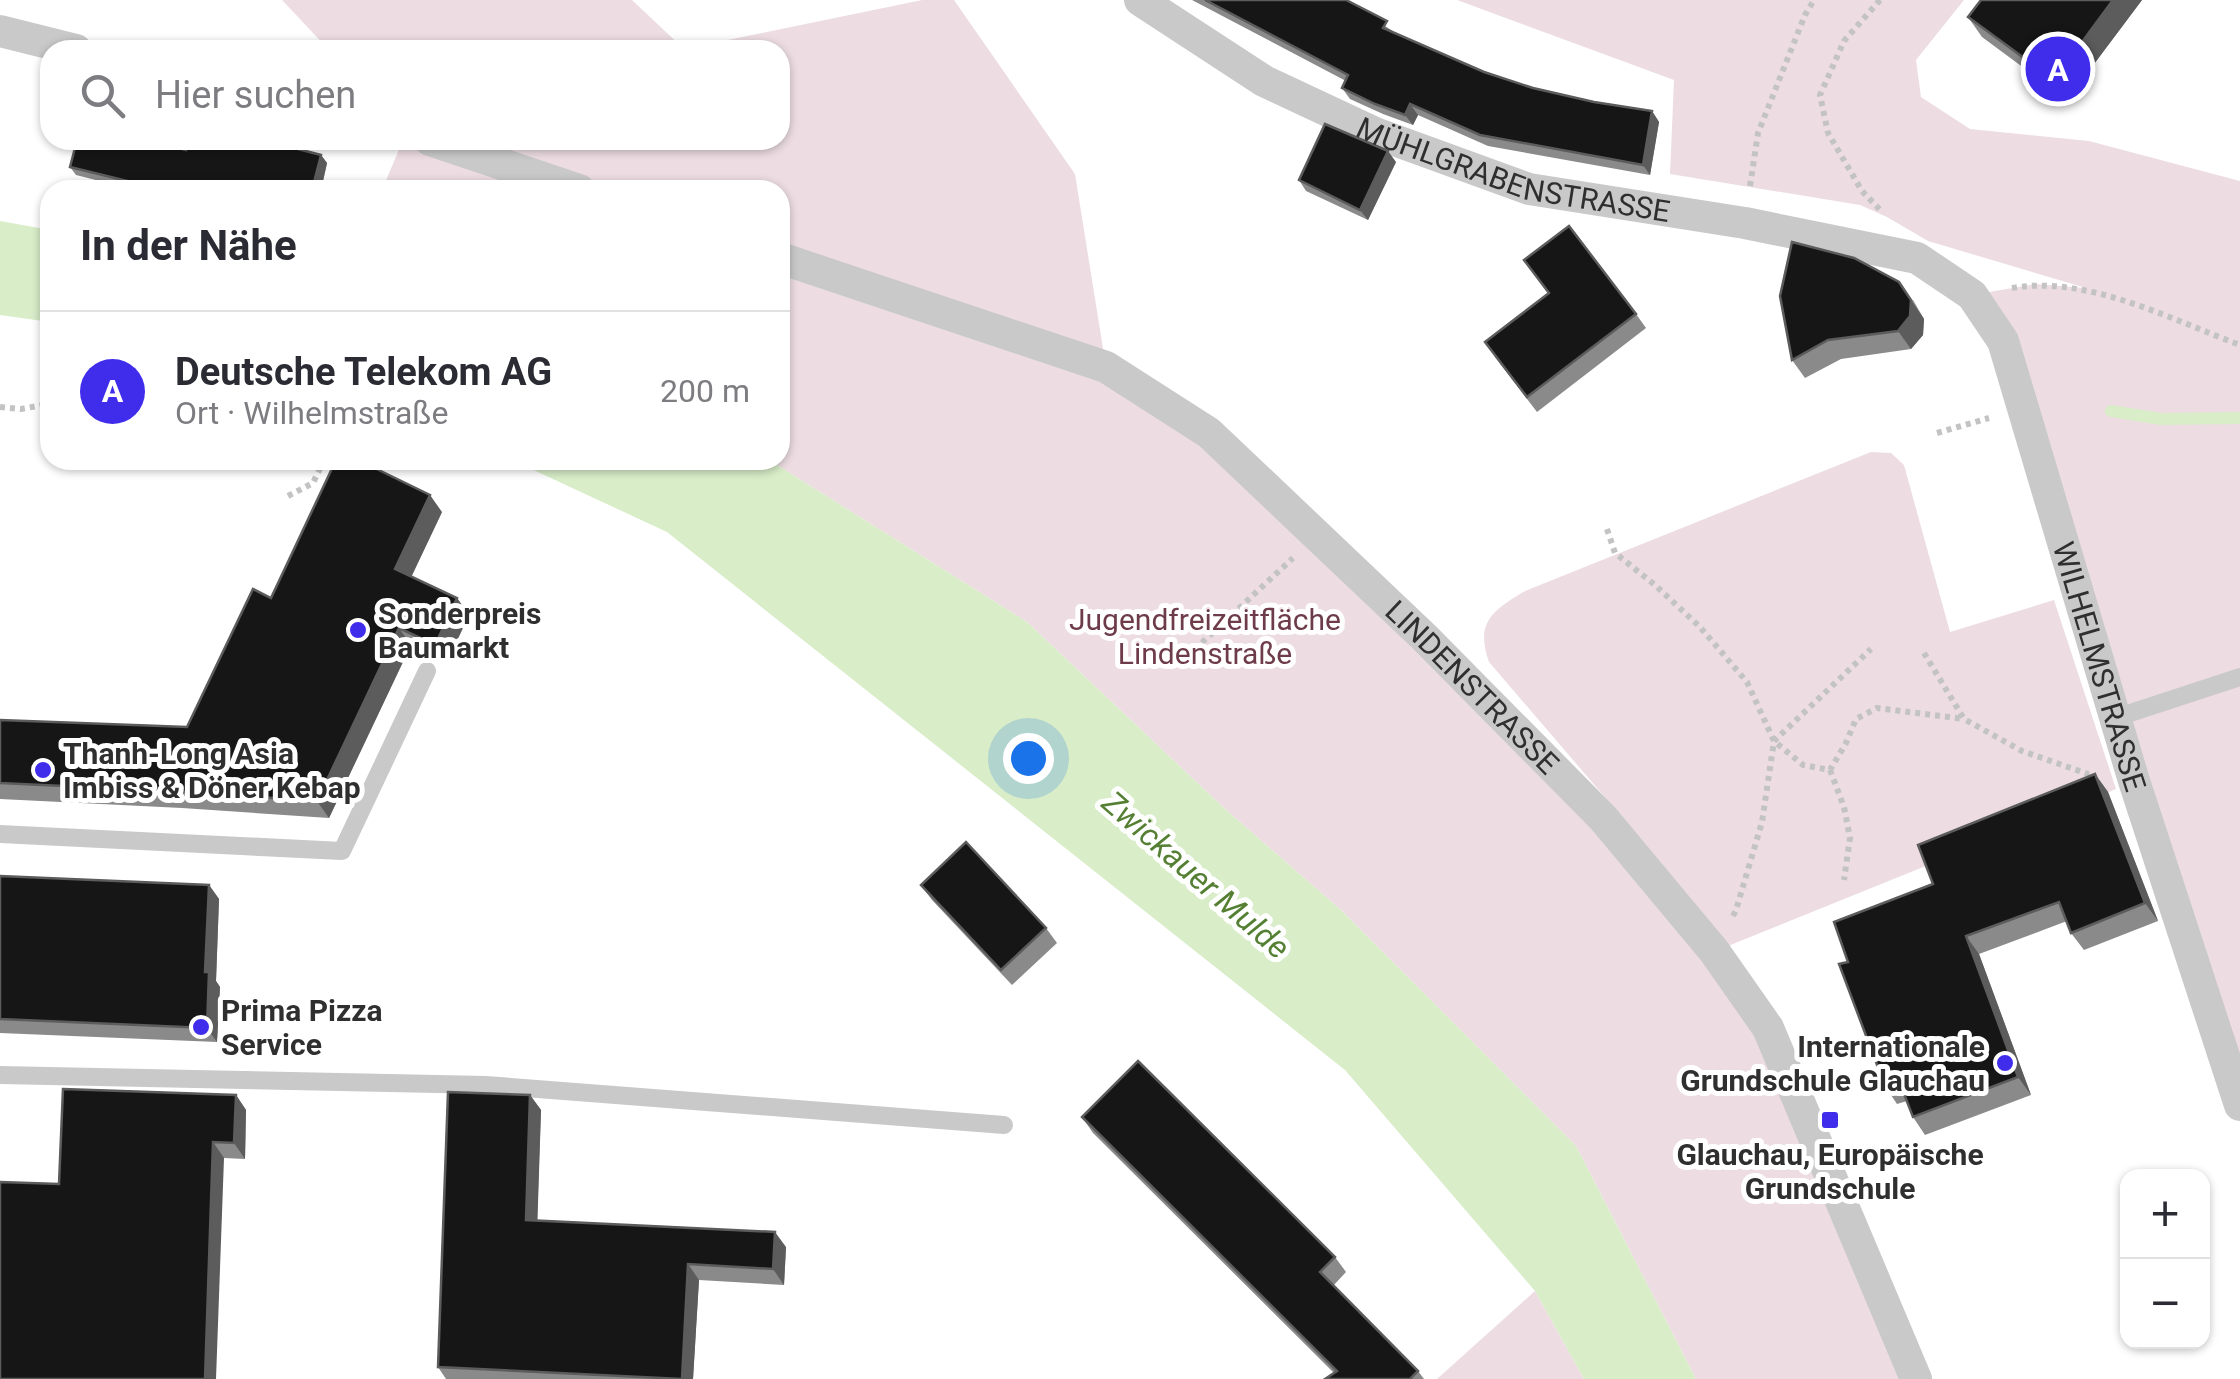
<!DOCTYPE html>
<html lang="de">
<meta charset="utf-8">
<style>
body{margin:0;font-family:Roboto,sans-serif;background:#f2f2f3;color:#2b2b33}
.controls{position:absolute;right:30px;bottom:30px;display:grid;overflow:hidden;border-radius:20px;box-shadow:0 2px 8px #0004}
.controls button{width:90px;height:90px;display:grid;place-items:center;padding:0;border:0;border-bottom:2px solid #e1e1e2;background:#fff;color:#2b2b33;font:50px sans-serif}
.you{position:absolute;left:1028px;top:758px;width:35px;height:35px;margin:-25px;border:8px solid #fff;border-radius:50%;background:#1a73e8;box-shadow:0 0 0 15px #1a73e833}
.badge{display:grid;place-items:center;width:65px;height:65px;border-radius:50%;background:#402ceb;color:#fff;font-size:32px;font-weight:700}
.pin{position:absolute;translate:-50% -50%;border:5px solid #fff;box-shadow:0 2px 10px #0006}
.list{margin:0;padding:0;list-style:none}
h2{display:flex;justify-content:space-between;align-items:center;height:130px;margin:0;padding:0 40px;font-size:42px}
h2 small{font-size:32px;font-weight:400;color:#7c7c81}
.list li{display:grid;grid-template-columns:65px 1fr auto;gap:30px;align-items:center;box-sizing:border-box;height:160px;padding:0 40px;border-top:2px solid #e1e1e2}
.list b{display:block;font-size:38px;white-space:nowrap}
.list p{margin:0;font-size:32px;white-space:nowrap;color:#7c7c81}
.list em{font-size:32px;font-style:normal;color:#7c7c81}
.icon{flex:none;width:55px;height:55px;fill:none;stroke:currentColor;stroke-width:2;stroke-linecap:round;stroke-linejoin:round}
.map{position:relative;flex:none;width:2240px;height:1379px;overflow:hidden}
.search{position:absolute;background:#fff;box-shadow:0 2px 8px #0004;left:40px;top:40px;width:750px;height:110px;display:flex;align-items:center;gap:25px;box-sizing:border-box;padding:0 35px;border-radius:30px;color:#7c7c81;font-size:38px}
.panel{position:absolute;background:#fff;box-shadow:0 2px 8px #0004;left:40px;top:180px;width:750px;height:290px;border-radius:30px}
.map>svg:first-child{display:block}
.green{fill:#eddde2}
.water{fill:#d8edc8}
.lines{fill:none;stroke-linecap:round;stroke-linejoin:round}
.stream{stroke:#d8edc8;stroke-width:12}
.path{stroke:#c3c3c3;stroke-width:6;stroke-dasharray:5 5;stroke-linecap:butt}
.lane{stroke:#c9c9c9;stroke-width:18}
.street{stroke:#c9c9c9;stroke-width:32}
.wall{fill:#8a8a8a}
.shaded-wall{fill:#5c5c5c}
.building{fill:#161616;stroke:#5c5c5c;stroke-width:2.5}
.poi-dot{fill:#402ceb;stroke:#fff;stroke-width:4}
.labels{text-anchor:middle;dominant-baseline:central;stroke-width:10;stroke-linejoin:round;paint-order:stroke}
.street-label{font-size:30px;fill:#2f2f2f;stroke:#fff}
.poi-label{font-size:30px;font-weight:bold;fill:#2f2f2f;stroke:#fff;text-anchor:start}
.park-label{font-size:30px;fill:#6d3b49;stroke:#fff}
.water-label{font-size:32px;font-style:italic;fill:#558034;stroke:#fff}
</style>
<div class="map">
<svg width="2240" height="1379" viewBox="0 0 2240 1379">
<rect width="100%" height="100%" fill="#fff"/>
<g class="green">
<path d="M282,0h350l52,49 238,-49h32l121,174 31,193 103,66 215,204 344,391 148,351h-220l-120,-233 -235,-236 -116,-101 -198,-187 -258,-162h11v-270h-398l21,-50h377v-90h-451z"/>
<path d="M1457,0h507l-48,60 5,37 49,32 119,12 151,40v923l-268,-809 63,-11 51,4 -158,-47 -41,-24 -27,-12 -190,-31 4,-94z"/>
<path d="M1871,452l20,1 13,12 46,167 104,-32 62,189 -388,157 -113,-137 -126,-147c-14,-40 3,-51 36,-71z"/>
<path d="M1535,1291l49,88h-147z"/>
</g>
<g class="water">
<path d="M0,221l50,9v92l-50,-7z"/>
<path d="M512,460h257l258,162 198,187 116,101 235,236 120,233h-112l-49,-88 -190,-221 -678,-538z"/>
</g>
<g class="lines">
<path class="stream" d="M2111,411l50,8 79,-1"/>
<g class="path">
<path d="M1880,0l-36,41 -24,54 8,38 34,58 21,22"/>
<path d="M1750,186l8,-53 47,-118 9,-15"/>
<path d="M2012,288c75,-13 158,31 228,57"/>
<path d="M0,407l21,2 22,-4 7,2"/>
<path d="M1937,433l52,-15"/>
<path d="M288,496l25,-13 11,-23"/>
<path d="M1607,529l8,24 40,32 45,42 47,55 27,59 29,24 27,5 16,-27 10,-24 21,-11 87,11"/>
<path d="M1924,653l40,66 58,32 66,23 5,-1"/>
<path d="M1180,663l113,-105"/>
<path d="M1830,770l14,37 6,31 -6,42"/>
<path d="M1733,916l3,-6 26,-88 12,-81 97,-92"/>
</g>
<g class="lane">
<path d="M2115,718l125,-41"/>
<path d="M0,834l342,17 85,-180"/>
<path d="M0,1075l486,10 518,40"/>
</g>
<g class="street">
<path id="s1" d="M1140,0l124,81 111,52 154,56 216,34 172,35 55,37 31,46 131,440 106,324"/>
<path d="M0,31l76,19"/>
<path d="M430,140l149,50"/>
<path id="s2" d="M780,258l326,109 103,66 215,204 179,181 111,133 54,77 148,351"/>
</g>
</g>
<g class="wall">
<path d="M1192,0h154l48,32 90,40 49,16 61,14 58,9 7,11 -9,53 -162,-29 -70,-31 -5,10 -30,-11 -33,-15 -8,-11 4,-7z"/>
<path d="M2142,0l-75,100 -85,-63 -14,-20z"/>
<path d="M186,150l135,5 6,8 -6,27h-186l-59,-15 -6,-8z"/>
<path d="M1396,162l-28,58 -62,-29 -7,-11z"/>
<path d="M1524,260l112,54 10,14 -109,84 -42,-55 54,-63z"/>
<path d="M1780,296l133,4 11,19 -1,16 -12,14 -70,10 -36,19 -13,-18z"/>
<path d="M442,512l-31,65 46,21 12,17 -22,47 -36,-17 -82,173 -147,-10 -182,-9v-79l187,7z"/>
<path d="M2095,774l13,18 50,129 -74,29 -13,-17 -4,-12 -88,33 52,141 -106,40 -12,-18 -6,-16 -10,3 -12,-18 -37,-124z"/>
<path d="M0,876l209,9 10,14 -3,82 4,6 -3,55 -217,-9z"/>
<path d="M921,885l125,43 11,15 -45,42 -80,-85z"/>
<path d="M236,1095l10,15 -1,49 -21,-1 -165,26z"/>
<path d="M530,1095l11,15 -4,110 249,27 -2,38 -85,-5 -6,99h-247l-8,-12z"/>
<path d="M1082,1117l253,140 11,15 -13,14 85,85 6,8h-99l9,-6 -241,-240z"/>
</g>
<g class="shaded-wall">
<path d="M2113,0h29l-75,100 -13,-20z"/>
<path d="M1410,104l8,11 -5,10 -8,-10z"/>
<path d="M1652,111l7,11 -9,53 -7,-10z"/>
<path d="M1388,151l8,11 -28,58 -8,-10z"/>
<path d="M321,155l6,8 -6,27h-9z"/>
<path d="M1899,282l25,37 -1,16 -12,14 -13,-18z"/>
<path d="M430,495l12,17 -35,74 -12,-17z"/>
<path d="M457,598l12,17 -22,47 -12,-17z"/>
<path d="M399,628l12,17 -82,173 -12,-17z"/>
<path d="M2095,774l13,18 50,129 -13,-18z"/>
<path d="M209,885l10,14 -3,82 4,6 -3,55 -10,-14 -2,-56z"/>
<path d="M1966,936l13,18 52,141 -13,-18z"/>
<path d="M236,1095l10,15 -1,49 -11,-16z"/>
<path d="M530,1095l11,15 -4,125 -11,-15z"/>
<path d="M213,1142l11,16 -8,221h-11z"/>
<path d="M775,1232l11,15 -2,38 -11,-16z"/>
<path d="M688,1264l11,16 -6,99h-11z"/>
</g>
<g class="building">
<path d="M1205,0h141l41,21 -4,7 101,44 49,16 61,14 58,9 -9,54 -163,-30 -70,-31 -5,11 -30,-11 -33,-16 6,-13z"/>
<path d="M1981,0h132l-59,80 -86,-63z"/>
<path d="M1325,124l63,27 -28,59 -61,-30z"/>
<path d="M77,140h69l40,10 3,-10h74l58,15 -9,35h-148l-94,-23z"/>
<path d="M1569,226l67,88 -109,83 -42,-55 64,-49 -25,-33z"/>
<path d="M1792,242l62,16 45,24 12,18 -1,16 -12,15 -70,9 -36,20 -12,-64z"/>
<path d="M336,460h22l72,35 -35,74 62,29 -22,47 -36,-17 -82,173 -147,-10 -170,-8v-63l187,7 66,-138 18,9z"/>
<path d="M2095,774l50,129 -74,30 -12,-31 -93,34 52,141 -105,40 -14,-36 -14,5 -46,-122 9,-2 -14,-40 99,-38 -15,-39z"/>
<path d="M966,842l80,86 -45,42 -80,-85z"/>
<path d="M0,876l209,9 -4,87h4l-2,56 -207,-9z"/>
<path d="M1138,1061l197,196 -15,15 98,99 -8,8h-85l12,-8 -255,-254z"/>
<path d="M63,1089l173,6 -2,48 -21,-1 -8,237h-205v-197l59,2z"/>
<path d="M448,1092l82,3 -4,125 249,12 -2,37 -85,-5 -6,115 -244,-12z"/>
</g>
<g class="poi-dot">
<circle cx="358" cy="630" r="10"/>
<circle cx="43" cy="770" r="10"/>
<circle cx="201" cy="1027" r="10"/>
<circle cx="2005" cy="1063" r="10"/>
<rect x="1820" y="1110" width="20" height="20" rx="5"/>
</g>
<g class="labels">
<g class="street-label">
<text stroke="none"><textPath href="#s1" startOffset="415">MÜHLGRABENSTRASSE</textPath></text>
<text stroke="none"><textPath href="#s1" startOffset="1290">WILHELMSTRASSE</textPath></text>
<text stroke="none"><textPath href="#s2" startOffset="832">LINDENSTRASSE</textPath></text>
</g>
<g class="poi-label">
<text x="378" y="613">Sonderpreis<tspan x="378" dy="34">Baumarkt</tspan></text>
<text x="63" y="753">Thanh-Long Asia<tspan x="63" dy="34">Imbiss &amp; Döner Kebap</tspan></text>
<text x="221" y="1010">Prima Pizza<tspan x="221" dy="34">Service</tspan></text>
<text x="1985" y="1046" text-anchor="end">Internationale<tspan x="1985" dy="34">Grundschule Glauchau</tspan></text>
<text x="1830" y="1154" text-anchor="middle">Glauchau, Europäische<tspan x="1830" dy="34">Grundschule</tspan></text>
</g>
<g class="park-label">
<text x="1205" y="619">Jugendfreizeitfläche<tspan x="1205" dy="34">Lindenstraße</tspan></text>
</g>
<g class="water-label">
<text transform="translate(1196 875) rotate(41)">Zwickauer Mulde</text>
</g>
</g>
</svg>
<div class="controls">
<button>+</button>
<button>−</button>
</div>
<div class="you"></div>
<div class="pin badge" style="left:2058px;top:69px">A</div>
<div class="search"><svg class="icon" aria-label="search" viewBox="0 0 24 24"><circle cx="10" cy="10" r="6"/><path d="M15 15l6 6"/></svg>Hier suchen</div>
<section class="panel">
<h2>In der Nähe<small></small></h2>
<ul class="list">
<li><span class="badge">A</span><div><b>Deutsche Telekom AG</b><p>Ort · Wilhelmstraße</p></div><em>200 m</em></li>
</ul>
</section>
</div>
